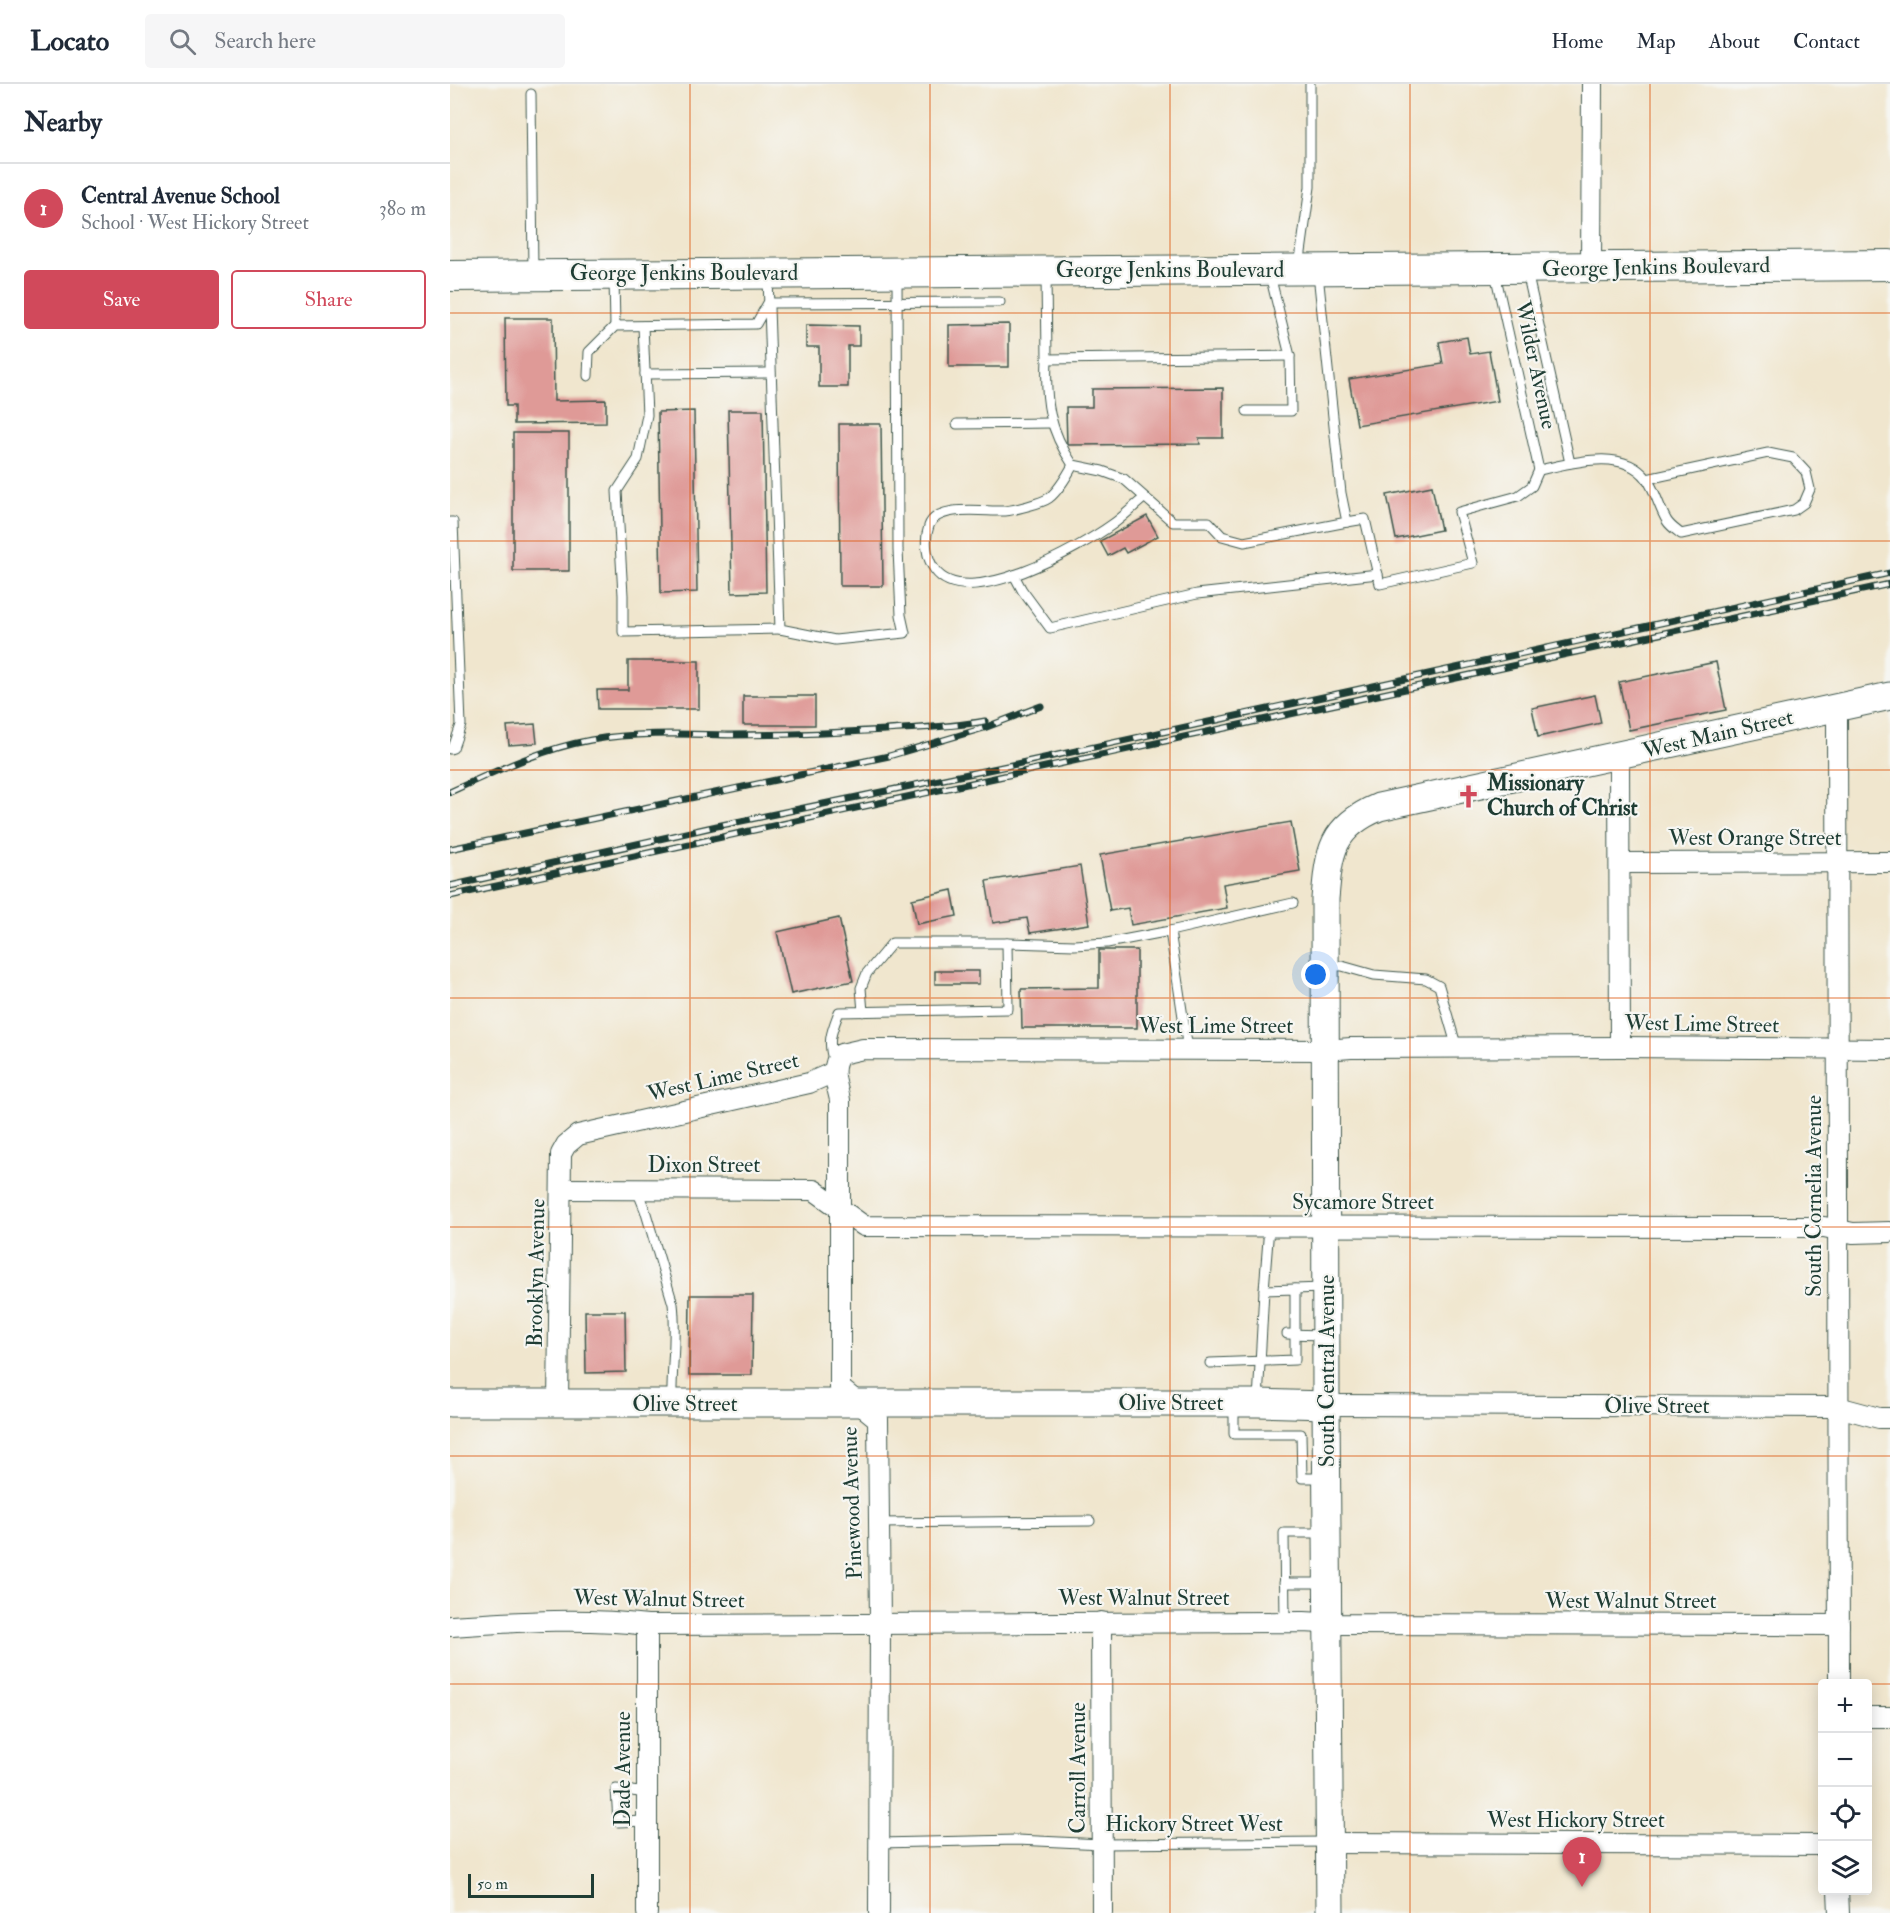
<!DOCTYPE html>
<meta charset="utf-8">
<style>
body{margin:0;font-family:"IM FELL Double Pica",serif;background:#f6f6f7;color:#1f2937}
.controls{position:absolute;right:18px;bottom:18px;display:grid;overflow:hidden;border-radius:6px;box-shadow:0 3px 15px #0003}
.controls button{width:54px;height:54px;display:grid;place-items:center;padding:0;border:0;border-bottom:2px solid #e0e1e3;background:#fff;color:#1f2937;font:30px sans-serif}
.scale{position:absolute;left:18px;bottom:15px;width:126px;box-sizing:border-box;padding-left:6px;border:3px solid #1f3d34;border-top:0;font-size:16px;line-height:21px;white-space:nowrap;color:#1f3d34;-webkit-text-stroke:4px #f6f6f2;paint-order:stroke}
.you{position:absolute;left:866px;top:891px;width:21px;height:21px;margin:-15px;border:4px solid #fff;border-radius:50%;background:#1a73e8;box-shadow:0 0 0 9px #1a73e833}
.badge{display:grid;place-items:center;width:39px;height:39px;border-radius:50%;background:#d1495b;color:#fff;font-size:20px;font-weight:700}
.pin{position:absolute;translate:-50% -50px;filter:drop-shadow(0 2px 3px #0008)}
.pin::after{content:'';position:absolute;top:32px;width:21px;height:18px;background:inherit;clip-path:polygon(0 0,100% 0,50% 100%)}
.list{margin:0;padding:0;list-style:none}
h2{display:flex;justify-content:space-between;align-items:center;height:78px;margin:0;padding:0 24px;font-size:26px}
h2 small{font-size:20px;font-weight:400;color:#747a83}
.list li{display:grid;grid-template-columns:39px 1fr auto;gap:18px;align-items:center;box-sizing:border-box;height:90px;padding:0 24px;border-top:2px solid #e0e1e3}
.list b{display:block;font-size:22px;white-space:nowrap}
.list p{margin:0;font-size:20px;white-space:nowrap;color:#747a83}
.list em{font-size:20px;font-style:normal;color:#747a83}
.actions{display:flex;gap:12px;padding:18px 24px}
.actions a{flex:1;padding:14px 0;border:2px solid #d1495b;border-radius:6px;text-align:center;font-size:21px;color:#d1495b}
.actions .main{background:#d1495b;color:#fff}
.icon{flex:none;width:33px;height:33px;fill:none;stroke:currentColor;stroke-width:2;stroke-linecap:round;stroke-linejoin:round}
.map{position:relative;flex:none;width:1440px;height:1829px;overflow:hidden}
header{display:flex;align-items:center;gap:36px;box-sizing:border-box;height:84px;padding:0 30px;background:#fff;border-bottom:2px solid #e0e1e3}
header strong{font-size:28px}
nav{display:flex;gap:33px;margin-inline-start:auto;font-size:21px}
.search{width:420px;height:54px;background:#f6f6f7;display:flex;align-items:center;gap:15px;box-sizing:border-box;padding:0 21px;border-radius:6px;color:#747a83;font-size:22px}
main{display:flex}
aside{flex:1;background:#fff}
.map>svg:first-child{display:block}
.building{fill:#df9a97}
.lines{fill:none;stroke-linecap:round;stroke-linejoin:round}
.lane-casing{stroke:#3e564b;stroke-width:11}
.street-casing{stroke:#3e564b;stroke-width:22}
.secondary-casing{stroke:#3e564b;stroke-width:29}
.primary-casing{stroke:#3e564b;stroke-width:32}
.lane{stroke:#fff;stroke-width:9}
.street{stroke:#fff;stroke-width:20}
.secondary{stroke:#fff;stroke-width:27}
.primary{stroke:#fff;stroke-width:30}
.rail-casing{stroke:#1f3d34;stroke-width:7}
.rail{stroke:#f6f6f2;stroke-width:4.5;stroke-dasharray:14;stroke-linecap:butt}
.grid{fill:none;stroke:#de580e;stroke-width:1.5;stroke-opacity:0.55}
.labels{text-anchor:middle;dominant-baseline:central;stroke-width:4.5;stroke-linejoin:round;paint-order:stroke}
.street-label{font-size:22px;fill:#1f3d34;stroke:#f6f6f2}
.poi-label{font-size:22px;font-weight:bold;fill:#1f3d34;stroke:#f6f6f2;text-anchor:start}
</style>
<header>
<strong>Locato</strong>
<div class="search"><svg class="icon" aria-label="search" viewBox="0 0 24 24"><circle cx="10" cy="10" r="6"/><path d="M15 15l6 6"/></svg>Search here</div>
<nav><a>Home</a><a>Map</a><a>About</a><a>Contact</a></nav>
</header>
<main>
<aside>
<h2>Nearby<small></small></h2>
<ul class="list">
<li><span class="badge">1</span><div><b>Central Avenue School</b><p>School · West Hickory Street</p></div><em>380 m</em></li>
</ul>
<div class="actions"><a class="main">Save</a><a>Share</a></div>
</aside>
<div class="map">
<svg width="1440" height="1829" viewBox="0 0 1440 1829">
<rect width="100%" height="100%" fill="#f6f6f2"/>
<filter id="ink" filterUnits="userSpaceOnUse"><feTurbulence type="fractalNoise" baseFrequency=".0167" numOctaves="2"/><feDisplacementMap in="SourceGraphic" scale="12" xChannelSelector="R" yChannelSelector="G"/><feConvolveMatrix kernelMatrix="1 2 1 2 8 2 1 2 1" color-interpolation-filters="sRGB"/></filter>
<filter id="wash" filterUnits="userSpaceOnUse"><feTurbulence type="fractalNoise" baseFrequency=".008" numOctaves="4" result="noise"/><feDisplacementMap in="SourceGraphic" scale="24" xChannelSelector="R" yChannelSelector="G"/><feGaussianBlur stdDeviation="1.35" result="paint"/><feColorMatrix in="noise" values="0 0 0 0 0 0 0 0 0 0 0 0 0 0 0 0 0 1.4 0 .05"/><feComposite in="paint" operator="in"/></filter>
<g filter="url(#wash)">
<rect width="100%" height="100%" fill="#f0e6ce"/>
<g id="blocks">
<g class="building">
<path d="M55,234h48l1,83 52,-1v23l-92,1v-18h-8z"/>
<path d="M559,240v43h-60v-42z"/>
<path d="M356,241l53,1v20h-11v41h-29v-40h-13z"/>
<path d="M1017,253l3,17 19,-3 9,50 -141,24 -8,-46 94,-15 -4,-22z"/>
<path d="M773,304v50h-24l1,6 -133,1 -1,-38h26v-18z"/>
<path d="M278,326h35l3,182 -34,1z"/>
<path d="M244,327l3,181 -36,1 -3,-181z"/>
<path d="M389,340h42l2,162h-43z"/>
<rect x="63" y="349" width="56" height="138"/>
<path d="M982,402l9,44 -45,9 -9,-44z"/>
<path d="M697,432l11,20 -32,17 -3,-5 -15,8 -8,-15z"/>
<path d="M178,577h71v48h-101l-1,-19h31z"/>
<path d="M1266,578l10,48 -97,20 -10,-48z"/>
<path d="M1145,611l6,28 -63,14 -6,-29z"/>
<rect x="293" y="612" width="72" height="29"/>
<path d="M85,640l2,19 -28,2 -2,-19z"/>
<path d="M841,738l9,49 -77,13 4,24 -96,17 -3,-17 -18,3 -10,-56z"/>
<path d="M630,782l9,58 -59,9 -3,-15 -34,5 -7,-42z"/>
<path d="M502,806l5,26 -40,8 -5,-25z"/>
<path d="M389,834l14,63 -62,13 -14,-62z"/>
<path d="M649,866h38v78h-115l-1,-39 78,-1z"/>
<rect x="485" y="887" width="44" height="13"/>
<path d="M240,1211h63l-1,80h-63z"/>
<path d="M135,1227h40l1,61 -40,1z"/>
</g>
</g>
</g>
<g filter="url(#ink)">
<use href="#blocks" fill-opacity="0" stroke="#3e564b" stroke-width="1.5"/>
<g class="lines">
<defs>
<g id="lane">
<path d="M81,10l2,178"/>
<path d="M849,183l11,-80v-103"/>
<path d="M1077,188l43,191"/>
<path d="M1045,189l44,197"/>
<path d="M596,192l1,83 243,-3 -20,-81"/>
<path d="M164,194l1,48"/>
<path d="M318,194l12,351 55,11 70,-7 -4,-18 -3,-65 -1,-274"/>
<path d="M193,242l4,89 -9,44 -21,32 6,104v37l157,-3"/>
<path d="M597,275c-2,43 2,70 26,106l29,6 22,8 49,43h36l13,14 22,6 103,-20 -6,-29 -23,-219"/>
<path d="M195,290l125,-1"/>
<path d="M138,292l1,-24 26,-26 141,-2 12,-21 232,-1"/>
<path d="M797,327h44l-1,-55"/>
<path d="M507,340l94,-1"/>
<path d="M623,381c-6,11 -14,25 -24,33 -7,5 -35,12 -44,13 -20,1 -68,-8 -76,15 -5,14 -3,32 6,44 31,43 146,-23 178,-46 11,-8 21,-18 31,-26"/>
<path d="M1089,386c33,-7 84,-23 108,9 9,13 12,29 20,42 3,5 9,9 14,13l113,-24 10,-7 6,-14 -4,-17 -13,-14 -25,-5 -121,26"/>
<path d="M0,438h3l8,203 -8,23 -3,1"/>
<path d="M897,438l18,-3 15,65 93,-21 -14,-51 59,-16 14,-10 7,-16"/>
<path d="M564,491l8,15 28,38 147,-34 181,-20"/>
<path d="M557,859l67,2 33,-2 63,-12"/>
<path d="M877,882h15l32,9 52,4 13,7 18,62"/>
<path d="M738,966l-18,-119 123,-28"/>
<path d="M384,979c-7,-22 -3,-30 5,-51l169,-3 -1,-66h-115l-25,30 -6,15 2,24"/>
<path d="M187,1106l8,20 28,94c4,33 -2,65 -1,97"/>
<path d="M845,1205l27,-1"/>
<path d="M837,1250l36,1"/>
<path d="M760,1279l85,-3v-71l-31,1"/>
<path d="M808,1317l6,-111 5,-63"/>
<path d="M784,1322v28h67l1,44h24"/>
<path d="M429,1439l211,-2"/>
<path d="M834,1499h40"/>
<path d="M835,1538l-1,-89h41"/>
<path d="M196,1737l-28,1 -2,-33 31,4"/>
<path d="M429,1759l138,-3 85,4 226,-2"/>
</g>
<g id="street">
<path d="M1141,183l1,-183"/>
<path d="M1387,623l2,977"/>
<path d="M1169,672l1,291"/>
<path d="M1170,779l270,-1"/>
<path d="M111,1105l253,1 50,36 960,1 29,6 37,-1"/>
<path d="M108,1320l3,-250 5,-9 12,-10 231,-52 25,-11"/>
<path d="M876,1321l512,2 41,11h11"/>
<path d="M651,1538l1,291"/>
<path d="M197,1541v288"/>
<path d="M0,1542c65,-4 132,-9 197,-1l657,-3 35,2 500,1"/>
<path d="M1418,1633h22"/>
<path d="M880,1759l492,2"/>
<path d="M1388,1806l1,23"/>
<path d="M429,1829l1,-289 -2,-205 -38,-31v-288c-3,-16 -11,-32 1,-46l22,-5 462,1 26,-2 269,-1 270,2"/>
</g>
<g id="secondary">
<path d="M0,1319h808l68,2"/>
<path d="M880,1829l-4,-508 -1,-506c4,-47 6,-72 54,-92l511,-111"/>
</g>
<path id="primary" d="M0,192l1440,-11"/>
</defs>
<use href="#lane" class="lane-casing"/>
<use href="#street" class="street-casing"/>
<use href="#secondary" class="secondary-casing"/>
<use href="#primary" class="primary-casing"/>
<use href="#lane" class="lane"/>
<use href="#street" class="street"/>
<use href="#secondary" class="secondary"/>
<use href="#primary" class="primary"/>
<defs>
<g id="rail">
<path d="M0,708c46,-21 91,-43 141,-52 46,-8 93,-6 140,-5 52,0 103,-2 155,-5 33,-2 66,-3 99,-9"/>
<path d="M0,765l439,-93 95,-28 57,-22"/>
<path d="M0,802l267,-60 290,-60 883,-193"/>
<path d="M0,812l1440,-312"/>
</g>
</defs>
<use href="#rail" class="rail-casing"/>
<use href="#rail" class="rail"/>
</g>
</g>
<path class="grid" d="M240,0v1829M480,0v1829M720,0v1829M960,0v1829M1200,0v1829M0,229h1440M0,457h1440M0,686h1440M0,914h1440M0,1143h1440M0,1372h1440M0,1600h1372M1418,1600h22"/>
<defs>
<symbol id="church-bare" viewBox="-9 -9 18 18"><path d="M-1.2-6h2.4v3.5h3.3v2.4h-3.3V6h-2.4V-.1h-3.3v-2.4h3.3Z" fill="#d1495b" stroke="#f6f6f2" stroke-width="2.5" paint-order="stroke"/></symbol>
</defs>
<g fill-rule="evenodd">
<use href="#church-bare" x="1002" y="696" width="33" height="33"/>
</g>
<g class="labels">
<g class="street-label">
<text transform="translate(1206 183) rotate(-1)">George Jenkins Boulevard</text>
<text x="720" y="186">George Jenkins Boulevard</text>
<text x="234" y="189">George Jenkins Boulevard</text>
<text transform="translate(1086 281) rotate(78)">Wilder Avenue</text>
<text transform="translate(1268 650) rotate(-13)">West Main Street</text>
<text x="1305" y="754">West Orange Street</text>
<text transform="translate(1252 940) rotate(1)">West Lime Street</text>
<text x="766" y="942">West Lime Street</text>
<text transform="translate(273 993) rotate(-13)">West Lime Street</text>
<text x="254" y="1081">Dixon Street</text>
<text transform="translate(1364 1112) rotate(-90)">South Cornelia Avenue</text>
<text x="913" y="1118">Sycamore Street</text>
<text transform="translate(86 1189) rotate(-89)">Brooklyn Avenue</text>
<text transform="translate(877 1287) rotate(-90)">South Central Avenue</text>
<text x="721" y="1319">Olive Street</text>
<text x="235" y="1320">Olive Street</text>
<text x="1207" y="1322">Olive Street</text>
<text transform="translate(402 1419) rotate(-92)">Pinewood Avenue</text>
<text x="694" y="1514">West Walnut Street</text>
<text transform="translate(209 1515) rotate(1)">West Walnut Street</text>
<text x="1181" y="1517">West Walnut Street</text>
<text transform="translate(628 1684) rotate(-90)">Carroll Avenue</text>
<text transform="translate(173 1685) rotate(-90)">Dade Avenue</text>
<text x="1126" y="1736">West Hickory Street</text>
<text x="744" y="1740">Hickory Street West</text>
</g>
<g class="poi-label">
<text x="1037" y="699">Missionary<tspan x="1037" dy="25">Church of Christ</tspan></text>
</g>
</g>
</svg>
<div class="controls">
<button>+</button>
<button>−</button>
<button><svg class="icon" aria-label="locate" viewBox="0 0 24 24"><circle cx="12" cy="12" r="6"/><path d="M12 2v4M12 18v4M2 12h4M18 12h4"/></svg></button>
<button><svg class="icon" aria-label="layers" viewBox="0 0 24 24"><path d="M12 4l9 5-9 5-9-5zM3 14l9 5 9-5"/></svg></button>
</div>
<div class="scale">50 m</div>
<div class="you"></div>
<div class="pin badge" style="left:1132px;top:1803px">1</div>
</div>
</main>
